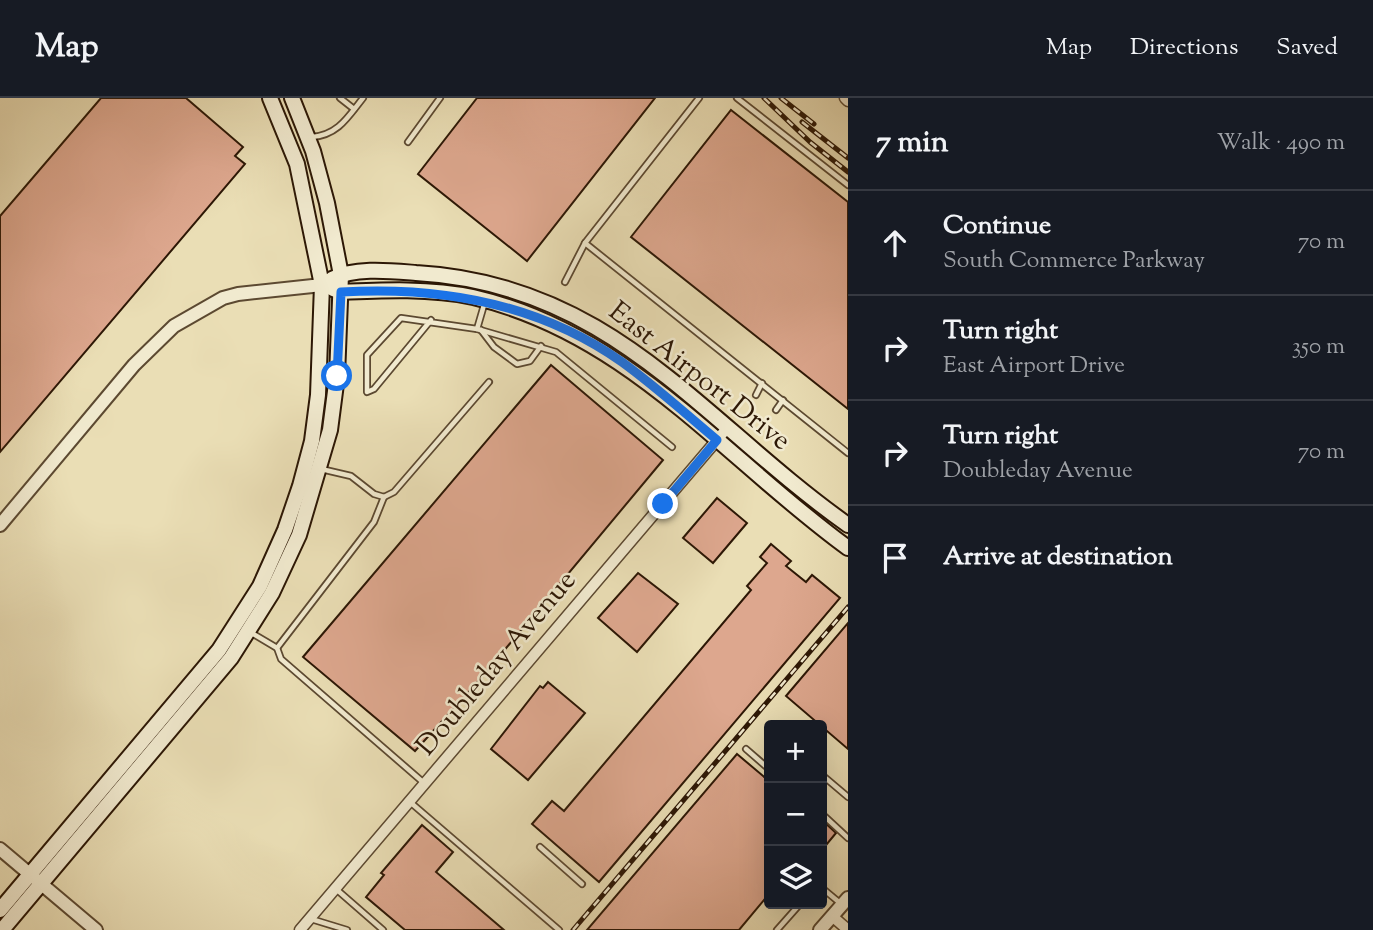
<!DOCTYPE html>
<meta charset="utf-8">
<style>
body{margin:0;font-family:"Sorts Mill Goudy",serif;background:#242831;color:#f1f3f6}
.controls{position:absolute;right:21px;bottom:21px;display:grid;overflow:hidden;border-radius:7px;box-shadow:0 7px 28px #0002}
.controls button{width:63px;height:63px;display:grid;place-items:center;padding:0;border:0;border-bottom:2px solid #363941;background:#171b24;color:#f1f3f6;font:35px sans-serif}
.stop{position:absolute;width:21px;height:21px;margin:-16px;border:5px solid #1a73e8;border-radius:50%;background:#fff}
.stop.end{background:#1a73e8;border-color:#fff;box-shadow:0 2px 7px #0008}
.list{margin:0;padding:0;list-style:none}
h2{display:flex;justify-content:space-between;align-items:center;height:91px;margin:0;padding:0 28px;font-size:30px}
h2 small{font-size:23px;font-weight:400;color:#9ea1a6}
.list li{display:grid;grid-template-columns:46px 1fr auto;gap:21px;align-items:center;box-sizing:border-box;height:105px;padding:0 28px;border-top:2px solid #363941}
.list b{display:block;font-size:26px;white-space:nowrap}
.list p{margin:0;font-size:23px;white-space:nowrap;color:#9ea1a6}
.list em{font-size:23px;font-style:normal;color:#9ea1a6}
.icon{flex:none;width:38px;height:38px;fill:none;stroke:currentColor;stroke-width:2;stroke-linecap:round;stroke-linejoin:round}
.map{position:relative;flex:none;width:848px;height:832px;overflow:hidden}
header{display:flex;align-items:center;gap:42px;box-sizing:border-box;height:98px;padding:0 35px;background:#171b24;border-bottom:2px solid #363941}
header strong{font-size:33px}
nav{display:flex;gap:38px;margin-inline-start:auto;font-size:24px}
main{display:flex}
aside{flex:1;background:#171b24}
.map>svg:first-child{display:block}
.building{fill:#dda78e;stroke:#2c1705;stroke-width:2}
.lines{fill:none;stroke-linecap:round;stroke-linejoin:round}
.service-casing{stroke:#5c4931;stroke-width:8}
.minor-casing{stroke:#5c4931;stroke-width:13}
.tertiary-casing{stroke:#5c4931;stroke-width:16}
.secondary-casing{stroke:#2c1705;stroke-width:18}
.service{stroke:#f1eacf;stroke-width:4.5}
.minor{stroke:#f1eacf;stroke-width:10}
.tertiary{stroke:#f1eacf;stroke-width:12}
.secondary{stroke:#f1eacf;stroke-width:14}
.rail-casing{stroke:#2c1705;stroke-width:5}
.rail{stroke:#f1eacf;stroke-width:2.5;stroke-dasharray:8;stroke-linecap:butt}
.route{stroke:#1a73e8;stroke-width:9}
.labels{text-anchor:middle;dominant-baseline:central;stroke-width:5;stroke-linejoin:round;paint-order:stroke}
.street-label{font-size:28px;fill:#2c1705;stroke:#f1eacf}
</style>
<header>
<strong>Map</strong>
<nav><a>Map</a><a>Directions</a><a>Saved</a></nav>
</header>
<main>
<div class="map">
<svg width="848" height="832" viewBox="0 0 848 832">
<rect width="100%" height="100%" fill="#eadeb5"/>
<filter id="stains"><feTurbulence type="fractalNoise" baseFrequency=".00286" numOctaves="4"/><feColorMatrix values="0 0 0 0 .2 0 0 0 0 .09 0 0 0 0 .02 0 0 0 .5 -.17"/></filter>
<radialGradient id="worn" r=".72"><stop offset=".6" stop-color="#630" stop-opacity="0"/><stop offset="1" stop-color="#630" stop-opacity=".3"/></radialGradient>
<g class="building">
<path d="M101,0h85l57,49 -8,9 10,8 -245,288v-236z"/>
<path d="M477,0h178l-128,163 -109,-87z"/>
<path d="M731,12l117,92v207l-217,-172z"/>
<path d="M551,267l112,95 -181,217 -67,74 -112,-94z"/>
<path d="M717,400l30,25 -34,40 -30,-25z"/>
<path d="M771,446l20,17 -5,5 20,16 6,-7 28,23 -241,284 -67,-58 20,-23 12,10 187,-221 -4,-4 20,-23 -7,-6z"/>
<path d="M638,475l40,31 -41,48 -39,-34z"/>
<path d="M848,525v126l-62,-53z"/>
<path d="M548,584l37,31 -57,67 -37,-31 49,-63 3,2z"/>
<path d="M737,656l32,27v113l-30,36h-152z"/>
<path d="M822,722l14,13 -14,17z"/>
<path d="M422,727l31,27 -17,20 68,58h-99l-39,-33 18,-22 -3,-2z"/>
</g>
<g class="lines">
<defs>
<g id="service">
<path d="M340,0l14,11"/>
<path d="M699,0l-114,145 263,210"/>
<path d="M737,0l111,87"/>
<path d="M312,39c26,-2 36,-20 51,-39"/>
<path d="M408,44l32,-44"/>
<path d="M565,184l20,-39"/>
<path d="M484,207l-7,24 79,23 116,95"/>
<path d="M431,222l-57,69 -7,3v-37l34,-37 76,11"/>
<path d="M481,232l13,17 23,17 13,-3 11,-15"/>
<path d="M756,297l6,-12"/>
<path d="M776,312l7,-10"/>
<path d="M321,371l30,7 23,18 10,3 10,-5 95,-110"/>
<path d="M250,534l27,16 4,11 143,124"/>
<path d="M277,550l97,-126 10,-25"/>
<path d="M746,651l23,20"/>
<path d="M822,677l26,22"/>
<path d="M410,704l149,128"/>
<path d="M822,716l26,24"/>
<path d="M540,749l42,37"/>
<path d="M822,790l18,15"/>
<path d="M336,791l47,41"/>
<path d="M311,821l36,11"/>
<path d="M777,832l23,-26"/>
</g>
<g id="minor">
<path d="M845,0l3,3"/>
<path d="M832,818l16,14"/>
<path d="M300,832l428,-503"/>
</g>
<g id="tertiary">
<path d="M0,427l134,-160 40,-39 49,-28 15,-4 84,-9"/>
<path d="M0,751l96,81"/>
<path d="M820,832l28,-32"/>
</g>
<g id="secondary">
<path d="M332,181c22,-12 59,-8 84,-6 197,11 286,149 432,252"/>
<path d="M333,191l8,3c44,-2 89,-4 132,5 156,36 251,161 375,251"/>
<path d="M0,812l219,-260 41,-64 25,-56 15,-44 12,-45 6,-46 4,-110 -25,-121 -27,-66"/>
<path d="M2,832l229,-272 41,-65 27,-58 31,-105 7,-54 4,-101 -14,-72 -14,-52 -21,-53"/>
</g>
</defs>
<use href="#service" class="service-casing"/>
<use href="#minor" class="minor-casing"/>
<use href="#tertiary" class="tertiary-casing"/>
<use href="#secondary" class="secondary-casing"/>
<use href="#service" class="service"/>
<use href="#minor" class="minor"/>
<use href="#tertiary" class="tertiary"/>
<use href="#secondary" class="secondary"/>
<defs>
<g id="rail">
<path d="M764,0l46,44 38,30"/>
<path d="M781,0l33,26"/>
<path d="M802,24l46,36"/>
<path d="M573,832l275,-323"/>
</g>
</defs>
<use href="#rail" class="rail-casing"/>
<use href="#rail" class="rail"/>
</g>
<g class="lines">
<path class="route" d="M337,278l4,-84c100,-6 197,11 281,70 33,24 64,52 95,78l-54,64"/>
</g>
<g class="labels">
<g class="street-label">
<text transform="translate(699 279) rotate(38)">East Airport Drive</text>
<text transform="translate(497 566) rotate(-50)">Doubleday Avenue</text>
</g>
</g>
<rect width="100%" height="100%" filter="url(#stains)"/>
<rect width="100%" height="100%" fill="url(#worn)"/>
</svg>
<div class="controls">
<button>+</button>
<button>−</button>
<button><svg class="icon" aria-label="layers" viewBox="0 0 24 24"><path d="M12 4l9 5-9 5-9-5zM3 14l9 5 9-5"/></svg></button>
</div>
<div class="stop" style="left:337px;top:278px"></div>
<div class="stop end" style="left:663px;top:406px"></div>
</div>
<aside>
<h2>7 min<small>Walk · 490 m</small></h2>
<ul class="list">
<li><svg class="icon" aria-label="ahead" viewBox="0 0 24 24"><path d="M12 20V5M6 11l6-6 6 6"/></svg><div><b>Continue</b><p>South Commerce Parkway</p></div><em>70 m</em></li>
<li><svg class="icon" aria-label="right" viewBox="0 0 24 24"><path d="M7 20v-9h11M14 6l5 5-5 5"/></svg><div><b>Turn right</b><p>East Airport Drive</p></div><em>350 m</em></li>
<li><svg class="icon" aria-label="right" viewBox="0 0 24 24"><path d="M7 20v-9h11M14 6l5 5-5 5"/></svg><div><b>Turn right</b><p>Doubleday Avenue</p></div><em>70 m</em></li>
<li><svg class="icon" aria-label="arrive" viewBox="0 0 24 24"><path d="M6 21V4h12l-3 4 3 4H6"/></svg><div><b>Arrive at destination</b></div></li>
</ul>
</aside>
</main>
